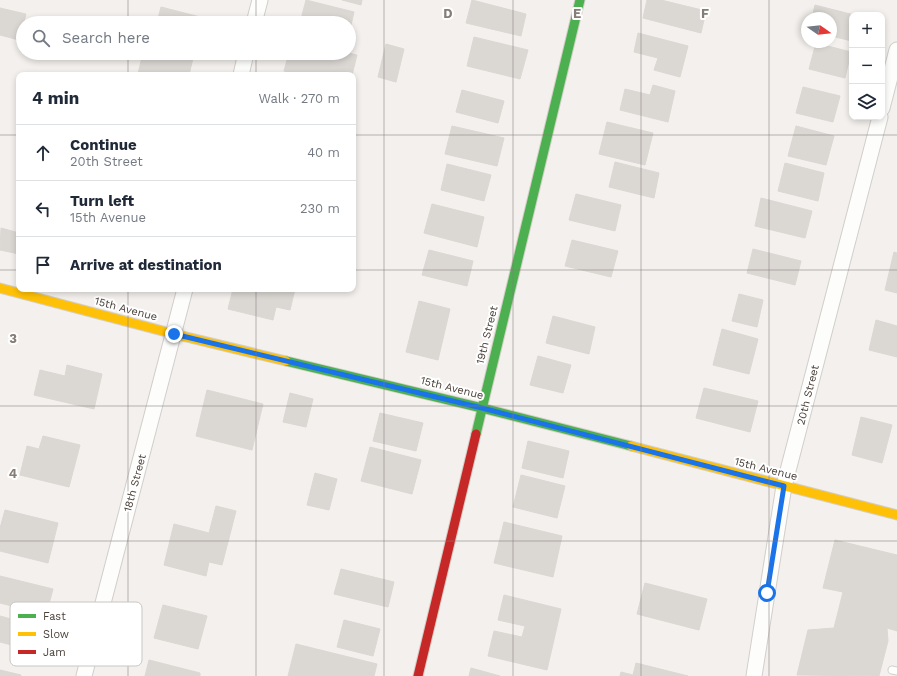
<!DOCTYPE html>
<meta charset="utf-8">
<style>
body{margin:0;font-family:"Work Sans",sans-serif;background:#f2f2f3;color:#1f2937}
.controls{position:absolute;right:12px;top:12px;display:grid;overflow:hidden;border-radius:8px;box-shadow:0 2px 6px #0003}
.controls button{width:36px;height:36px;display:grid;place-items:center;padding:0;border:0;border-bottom:1px solid #e0e1e3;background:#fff;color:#1f2937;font:20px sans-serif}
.compass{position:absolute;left:801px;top:12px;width:36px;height:36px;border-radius:50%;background:#fff;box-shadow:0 2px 6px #0003;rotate:104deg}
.stop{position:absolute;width:12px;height:12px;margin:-9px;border:3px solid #1a73e8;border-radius:50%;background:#fff}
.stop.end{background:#1a73e8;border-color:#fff;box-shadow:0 1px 4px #0008}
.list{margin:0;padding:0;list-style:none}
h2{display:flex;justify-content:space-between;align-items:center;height:52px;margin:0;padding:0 16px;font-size:17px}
h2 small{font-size:13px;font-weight:400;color:#747a83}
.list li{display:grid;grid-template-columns:26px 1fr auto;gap:12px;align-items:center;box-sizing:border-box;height:56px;padding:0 16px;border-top:1px solid #e0e1e3}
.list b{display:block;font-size:15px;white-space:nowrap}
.list p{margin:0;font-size:13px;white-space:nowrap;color:#747a83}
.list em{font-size:13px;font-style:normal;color:#747a83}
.icon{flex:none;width:22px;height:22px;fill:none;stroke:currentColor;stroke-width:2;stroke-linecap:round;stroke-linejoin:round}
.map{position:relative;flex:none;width:897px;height:676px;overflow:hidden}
.search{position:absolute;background:#fff;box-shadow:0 2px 6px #0003;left:16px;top:16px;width:340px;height:44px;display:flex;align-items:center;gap:10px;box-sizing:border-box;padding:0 14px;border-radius:22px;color:#747a83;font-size:15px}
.panel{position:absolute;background:#fff;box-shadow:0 2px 6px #0003;left:16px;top:72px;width:340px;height:220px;border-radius:8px}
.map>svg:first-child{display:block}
.building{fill:#dbd8d4;stroke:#dbd7d3}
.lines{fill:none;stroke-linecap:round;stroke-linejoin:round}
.lane-casing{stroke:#d1cecb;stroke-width:9}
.street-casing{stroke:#d1cecb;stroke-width:17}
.fast-casing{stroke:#d3cec6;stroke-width:11}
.slow-casing{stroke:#d3cec6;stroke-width:11}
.jam-casing{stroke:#d3cec6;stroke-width:11}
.lane{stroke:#fdfdfc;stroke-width:7}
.street{stroke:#fdfdfc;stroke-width:15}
.fast{stroke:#4caf50;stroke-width:9}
.slow{stroke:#ffc107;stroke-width:9}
.jam{stroke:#c62828;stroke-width:9}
.route{stroke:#1a73e8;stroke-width:5}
.grid{fill:none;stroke:#857e78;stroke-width:1;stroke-opacity:0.55}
.labels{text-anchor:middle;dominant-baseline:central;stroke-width:4;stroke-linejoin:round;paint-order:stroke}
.street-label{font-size:11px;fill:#4a4139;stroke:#fff}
.key{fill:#fff;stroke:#c9c6c4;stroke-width:1}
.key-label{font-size:11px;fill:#4a4139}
.grid-label{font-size:13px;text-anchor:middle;font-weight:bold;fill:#857e78;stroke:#fff;stroke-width:4;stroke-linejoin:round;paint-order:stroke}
</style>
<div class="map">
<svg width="897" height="676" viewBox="0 0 897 676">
<rect width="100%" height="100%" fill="#f3f0ed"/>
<g class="building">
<path d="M306,0l48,12 -5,22v-11h-49z"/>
<path d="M342,0h20l-1,5z"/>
<path d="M472,0l54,14 -5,22 -55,-13z"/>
<path d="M647,0h14l45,11 -5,22 -58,-15z"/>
<path d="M815,5l39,10h-2v26l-21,-5v-18h-19z"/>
<path d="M161,7l43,11 -1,5h-46z"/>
<path d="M0,8l26,6 -7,26 -19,-5z"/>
<path d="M638,33l50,13 -8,31 -26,-7 4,-12 -24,-6z"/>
<path d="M474,37l54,13 -8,29 -53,-13z"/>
<path d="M816,43l35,9 -6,26 -36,-9z"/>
<path d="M386,44l18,5 -8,33 -18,-5z"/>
<path d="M143,53h29l21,5 -4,17 -51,-1z"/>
<path d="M289,53h59l9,2 -5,20h-12l-12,-3 -1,3h-27l-16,-4z"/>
<path d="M653,85l22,6 -7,31 -48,-12 5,-21 25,6z"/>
<path d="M803,87l37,9 -7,26 -37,-9z"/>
<path d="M462,90l42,11 -6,22 -42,-11z"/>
<path d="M607,122l46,11 -8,32 -46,-11z"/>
<path d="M452,126l52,12 -7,28 -52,-12z"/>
<path d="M796,126l38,10 -8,29 -38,-9z"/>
<path d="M615,162l44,11 -5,25 -45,-11z"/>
<path d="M785,163l39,10 -6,28 -40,-10z"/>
<path d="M447,164l44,11 -7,26 -43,-11z"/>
<path d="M576,194l45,11 -6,26 -46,-11z"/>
<path d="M761,198l51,13 -7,27 -50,-12z"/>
<path d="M432,204l52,13 -7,30 -53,-14z"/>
<path d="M1,228l18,5v21l-19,-4z"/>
<path d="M572,240l46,11 -7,26 -46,-11z"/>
<path d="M753,249l48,12 -6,24 -48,-12z"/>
<path d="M429,250l44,11 -6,25 -45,-11z"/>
<path d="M894,252l3,1v40l-12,-3z"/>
<path d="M233,289h62l-5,21 -14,-3 -3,13 -45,-11z"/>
<path d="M739,294l24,6 -6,27 -25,-6z"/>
<path d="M419,301l31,8 -12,51 -32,-8z"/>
<path d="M553,316l42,11 -6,27 -43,-11z"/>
<path d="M876,320l21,6v31l-28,-7z"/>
<path d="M722,329l36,10 -9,35 -36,-9z"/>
<path d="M538,356l33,9 -8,28 -33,-8z"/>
<path d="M67,365l35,9 -8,35 -60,-14 6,-25 25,6z"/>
<path d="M704,388l54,13 -8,31 -54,-14z"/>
<path d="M207,390l56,14 -11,46 -56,-14z"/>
<path d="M290,393l23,6 -7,28 -23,-5z"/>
<path d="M380,413l43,10 -7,28 -43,-10z"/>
<path d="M861,417l31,8 -10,38 -30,-8z"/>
<path d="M43,436l37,9 -11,42 -49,-12 7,-29 12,3z"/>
<path d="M528,441l41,10 -6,27 -41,-10z"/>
<path d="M370,447l51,13 -9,34 -51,-13z"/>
<path d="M315,473l22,6 -8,31 -22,-5z"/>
<path d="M521,475l44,11 -8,32 -44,-11z"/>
<path d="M216,506l20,5 -14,54 -13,-3 -3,14 -42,-11 10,-41 35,9z"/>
<path d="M5,510l53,13 -10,40 -48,-12v-23z"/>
<path d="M504,522l58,14 -9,41 -59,-14z"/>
<path d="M835,540l62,15v76l-10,-3 1,13 -9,35 -82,-1 11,-45 26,-2 9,-36 -20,-4z"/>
<path d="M341,569l53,13 -6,25 -54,-13z"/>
<path d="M0,576l53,13 -7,26 -46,-12z"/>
<path d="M645,583l62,16 -8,31 -62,-16z"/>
<path d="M504,595l57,14 -14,61 -59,-14 6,-25 28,6 3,-11 -27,-6z"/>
<path d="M163,605l44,11 -9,33 -44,-11z"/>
<path d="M0,616l45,12 -6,24 -39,-10z"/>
<path d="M344,620l36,9 -7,27 -36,-9z"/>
<path d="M296,644l81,20 -3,12h-86z"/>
<path d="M149,660l51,13v3h-55z"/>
<path d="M636,663l52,13h-68l1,-4 12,3z"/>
<path d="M471,668l29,8h-31z"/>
<path d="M0,670l21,5v1h-21z"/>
</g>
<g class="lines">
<defs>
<path id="lane" d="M892,670l5,1"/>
<g id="street">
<path d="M254,23l6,-23"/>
<path d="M241,75l5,-22"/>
<path d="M882,108l15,-58"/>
<path d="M84,676l101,-387"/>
<path d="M754,676l30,-190 96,-369"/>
</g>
<g id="fast">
<path d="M286,361l196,47 149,38"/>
<path d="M476,434l104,-434"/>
</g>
<g id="slow">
<path d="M0,288l174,46 112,27"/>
<path d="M631,446l266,69"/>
</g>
<path id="jam" d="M418,676l58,-242"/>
</defs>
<use href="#lane" class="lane-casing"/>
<use href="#street" class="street-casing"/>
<use href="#fast" class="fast-casing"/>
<use href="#slow" class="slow-casing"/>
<use href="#jam" class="jam-casing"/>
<use href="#lane" class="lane"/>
<use href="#street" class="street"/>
<use href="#fast" class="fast"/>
<use href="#slow" class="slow"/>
<use href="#jam" class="jam"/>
</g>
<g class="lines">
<path class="route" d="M174,334l308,74 302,78 -17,107"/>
</g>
<path class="grid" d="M128,0v23M256,0v23M384,0v676M513,0v676M641,0v676M769,0v676M128,53v22M256,53v22M0,135h19M353,135h544M0,270h19M353,270h544M128,289v387M256,289v387M0,406h897M0,541h897"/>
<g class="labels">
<g class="street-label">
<text transform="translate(126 309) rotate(15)">15th Avenue</text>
<text transform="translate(487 335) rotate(-76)">19th Street</text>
<text transform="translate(452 388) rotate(14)">15th Avenue</text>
<text transform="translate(808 395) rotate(-76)">20th Street</text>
<text transform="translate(766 469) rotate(14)">15th Avenue</text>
<text transform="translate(135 483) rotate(-75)">18th Street</text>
</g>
</g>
<rect x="10" y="602" width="132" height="64" rx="6" class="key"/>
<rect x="18" y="614" width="18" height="4" fill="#4caf50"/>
<rect x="18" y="632" width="18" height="4" fill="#ffc107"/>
<rect x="18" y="650" width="18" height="4" fill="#c62828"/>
<g class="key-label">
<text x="43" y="620">Fast</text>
<text x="43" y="638">Slow</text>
<text x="43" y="656">Jam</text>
</g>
<g class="grid-label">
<text x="448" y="18">D</text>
<text x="577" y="18">E</text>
<text x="705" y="18">F</text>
<text x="13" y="343">3</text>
<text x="13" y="478">4</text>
</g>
</svg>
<div class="controls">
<button>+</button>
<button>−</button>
<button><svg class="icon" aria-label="layers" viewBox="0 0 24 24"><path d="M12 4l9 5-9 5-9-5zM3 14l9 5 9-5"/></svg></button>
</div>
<svg class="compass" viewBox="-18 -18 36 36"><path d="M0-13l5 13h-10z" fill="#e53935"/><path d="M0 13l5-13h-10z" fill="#747a83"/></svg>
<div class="stop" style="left:767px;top:593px"></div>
<div class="stop end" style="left:174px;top:334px"></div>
<div class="search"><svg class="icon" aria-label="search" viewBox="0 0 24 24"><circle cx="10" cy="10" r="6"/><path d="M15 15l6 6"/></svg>Search here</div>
<section class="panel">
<h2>4 min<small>Walk · 270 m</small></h2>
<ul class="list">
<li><svg class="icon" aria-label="ahead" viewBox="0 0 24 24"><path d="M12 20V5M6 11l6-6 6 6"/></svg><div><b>Continue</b><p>20th Street</p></div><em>40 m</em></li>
<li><svg class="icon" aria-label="left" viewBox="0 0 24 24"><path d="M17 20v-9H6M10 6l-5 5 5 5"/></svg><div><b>Turn left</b><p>15th Avenue</p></div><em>230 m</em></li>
<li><svg class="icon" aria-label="arrive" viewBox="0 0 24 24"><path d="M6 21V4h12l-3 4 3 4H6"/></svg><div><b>Arrive at destination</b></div></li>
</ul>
</section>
</div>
